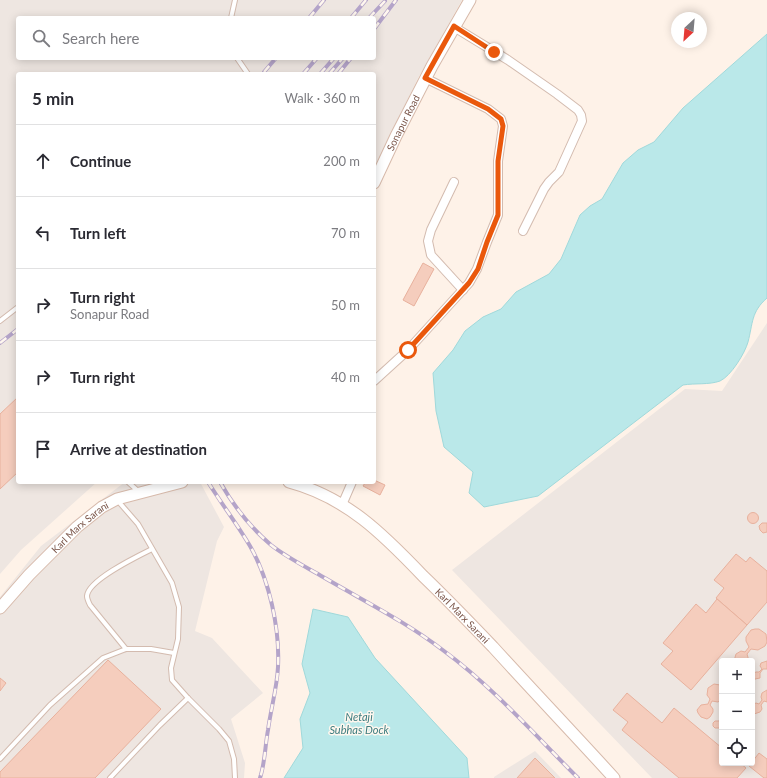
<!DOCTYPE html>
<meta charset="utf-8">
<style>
body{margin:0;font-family:Lato,sans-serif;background:#f7f7f7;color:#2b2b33}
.controls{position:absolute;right:12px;bottom:12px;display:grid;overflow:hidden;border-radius:4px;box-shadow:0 2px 10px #0003}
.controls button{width:36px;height:36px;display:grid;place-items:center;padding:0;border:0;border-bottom:1px solid #e1e1e2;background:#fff;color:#2b2b33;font:20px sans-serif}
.compass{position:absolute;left:671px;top:12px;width:36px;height:36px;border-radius:50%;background:#fff;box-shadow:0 2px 10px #0003;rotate:206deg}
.stop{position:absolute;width:12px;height:12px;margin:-9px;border:3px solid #ea580c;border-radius:50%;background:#fff}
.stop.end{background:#ea580c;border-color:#fff;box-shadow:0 1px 4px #0008}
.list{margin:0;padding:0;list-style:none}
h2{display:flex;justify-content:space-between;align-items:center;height:52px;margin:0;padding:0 16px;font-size:17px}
h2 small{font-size:13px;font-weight:400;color:#7c7c81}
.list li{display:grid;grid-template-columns:26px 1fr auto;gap:12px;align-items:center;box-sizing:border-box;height:72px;padding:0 16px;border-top:1px solid #e1e1e2}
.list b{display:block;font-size:15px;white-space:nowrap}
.list p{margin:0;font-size:13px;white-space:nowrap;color:#7c7c81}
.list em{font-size:13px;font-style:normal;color:#7c7c81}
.icon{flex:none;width:22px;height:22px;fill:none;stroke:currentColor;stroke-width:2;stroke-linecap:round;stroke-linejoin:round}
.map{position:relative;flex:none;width:767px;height:778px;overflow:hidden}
.search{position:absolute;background:#fff;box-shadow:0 2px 10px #0003;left:16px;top:16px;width:360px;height:44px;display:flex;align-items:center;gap:10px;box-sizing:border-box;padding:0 14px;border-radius:4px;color:#7c7c81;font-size:15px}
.panel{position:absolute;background:#fff;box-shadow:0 2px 10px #0003;left:16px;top:72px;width:360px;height:412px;border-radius:4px}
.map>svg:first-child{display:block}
.industrial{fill:#eee6e1;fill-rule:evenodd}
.water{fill:#bae8e9;stroke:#a0d9db}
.building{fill:#f5cdbd;stroke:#e8b19d}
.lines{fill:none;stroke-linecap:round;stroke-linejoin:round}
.lane-casing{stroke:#d3bbaf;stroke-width:6}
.street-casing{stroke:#d3bbaf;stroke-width:10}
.secondary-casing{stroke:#d7baab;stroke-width:13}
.lane{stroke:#fff;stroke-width:4}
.street{stroke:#fff;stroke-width:8}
.secondary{stroke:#fff;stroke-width:11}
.rail-casing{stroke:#b4a4c9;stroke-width:4}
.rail{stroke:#fff7ef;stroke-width:2.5;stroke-dasharray:8;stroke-linecap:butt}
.route{stroke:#ea580c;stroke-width:5}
.labels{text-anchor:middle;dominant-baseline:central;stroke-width:3;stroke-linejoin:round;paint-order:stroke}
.street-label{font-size:10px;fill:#7a5549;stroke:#fff7ef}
.water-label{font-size:11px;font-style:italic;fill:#3c7c7f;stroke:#fff7ef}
</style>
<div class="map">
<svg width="767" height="778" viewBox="0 0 767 778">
<rect width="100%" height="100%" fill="#fef2e8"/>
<g class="industrial">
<path d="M0,0h462l-45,80 -43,92v-98h-356v408h79l-76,68 -21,24zM18,18h356v40h-356z"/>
<path d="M767,323v455h-115l-200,-208 233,-181 37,2zM722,661h30v102h-30z"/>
<path d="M125,482h75l24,45 -7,14 -22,90 17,7 51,55 -32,26 14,44 -1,15h-244v-181l41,-51z"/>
<path d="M535,751l26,27h-67v-1z"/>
</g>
<g class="water">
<path d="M767,34v264c-16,14 -14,25 -19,44 -3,11 -17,34 -28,39 -11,4 -25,2 -37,4l-145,111 -54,11 -15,-14 4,-21 -29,-25 -8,-36 -3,-38 20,-23 12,-19 18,-14 18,-8 15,-17 33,-18 12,-15 19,-44 10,-9 12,-7 21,-36 15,-13 16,-8 29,-34z"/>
<path d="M313,609l35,8 27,41 92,100 2,20h-185l19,-30 -3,-29 10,-26 -8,-29z"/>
</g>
<g class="building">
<path d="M423,263l11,6 -20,37 -11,-6z"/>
<path d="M18,397v75l-18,17v-75z"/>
<path d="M374,480l11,5 -5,10 -17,-9 2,-3 -3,-1h12z"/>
<circle cx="753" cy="518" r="5.5"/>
<path d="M762,523h5v9l-4,1 -3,-3 -1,-4z"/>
<path d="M736,554l10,8 4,-5 17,14v31l-20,23 -31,-27 8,-10 -10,-8z"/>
<path d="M717,599l30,26 -56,65 -30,-26 12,-13 -10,-8 33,-39 10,9z"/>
<path d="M755,629h4l7,5 1,8 -2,4 -7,4 -7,-1 -4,5 2,7h-15l2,-7 5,-3 4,1 4,-5 -3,-6v-4l5,-7z"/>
<path d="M108,660l53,49 -66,69h-95v-6z"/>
<path d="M767,661v8h-4l-3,4v5l-5,1 -2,3 -1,5v-6l2,-3v-5l2,-1h3l3,-3 -2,-3 1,-3z"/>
<path d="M0,678l6,5 -6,8z"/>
<path d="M722,682v17l-4,3 -6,-1 -2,4 3,4v3l-3,5 -3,2 -6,-2 -3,-4 -1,-3 4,-5 7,-1 2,-5 -3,-4 1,-7 6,-4 6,1z"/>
<path d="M767,690v12l-3,-1 -3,4 1,4 -2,3 -6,2 -2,2v-11l4,-2 3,1 3,-4 -1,-3 1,-4z"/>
<path d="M627,693l35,30 12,-15 48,40v15h18l6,5 -9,10h-58l-57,-48 6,-8 -15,-12z"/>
<path d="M721,712l1,7 -2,3 1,4 -2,2h-4l-2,-2v-3l2,-2h4l2,-3z"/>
<path d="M759,753l8,6v19h-3l-15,-12z"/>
<path d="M535,758l20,20h-38z"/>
</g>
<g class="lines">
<defs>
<g id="lane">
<path d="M231,18l4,-18"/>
<path d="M237,58l11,16"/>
<path d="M0,321l18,-14"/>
<path d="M128,482l10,9"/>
<path d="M118,501l20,23 34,59 7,24 -1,32 -7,29 1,12 16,18 31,31 10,12 5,18 1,19"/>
<path d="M126,649l-36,-44c-1,-2 -3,-6 -3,-9 1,-16 51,-40 65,-47"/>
<path d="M0,759l50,-54 53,-47 23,-9h25l23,4"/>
<path d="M110,778l50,-53 28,-27"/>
</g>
<g id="street">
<path d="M454,27l54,33 49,34 21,16 3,5 1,6 -23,51 -10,10 -5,7 -21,42"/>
<path d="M454,182l-23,48 -3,11 3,14 32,35"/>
<path d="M374,381l34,-31 61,-67 8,-14 10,-27 11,-27v-54l5,-35 -2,-7 -13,-10 -63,-31"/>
<path d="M342,505l10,-23"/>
</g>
<g id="secondary">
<path id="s1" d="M374,183l22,-47 36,-70 38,-66"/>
<path id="s2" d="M289,482c57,15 94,52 134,94 24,23 47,47 70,71 40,44 81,87 121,131"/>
<path id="s3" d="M0,608l29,-33 48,-48 25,-20 15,-8 65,-17"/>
</g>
</defs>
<use href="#lane" class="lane-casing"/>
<use href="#street" class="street-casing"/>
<use href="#secondary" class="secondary-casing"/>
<use href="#lane" class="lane"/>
<use href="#street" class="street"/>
<use href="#secondary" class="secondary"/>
<defs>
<g id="rail">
<path d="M309,18l15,-18"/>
<path d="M351,18l15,-18"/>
<path d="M369,18l16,-17"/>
<path d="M374,29l22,-29"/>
<path d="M264,72l12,-14"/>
<path d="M303,74l14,-16"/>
<path d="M320,74l14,-16"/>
<path d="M329,74l14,-16"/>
<path d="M338,74l13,-16"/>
<path d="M0,343l18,-14"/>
<path d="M208,482c13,21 29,42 42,64 19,33 30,82 28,121 -1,21 -7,41 -10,63 -3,16 -3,33 -8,48"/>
<path d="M220,482c13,23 31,46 51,63 14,11 31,20 47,29 42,25 87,47 126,77 49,36 91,84 134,127"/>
</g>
</defs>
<use href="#rail" class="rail-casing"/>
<use href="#rail" class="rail"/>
</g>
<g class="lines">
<path class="route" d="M408,350l61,-67 9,-14 9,-27 11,-27v-54l5,-35 -2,-7 -13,-10 -63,-31 29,-52 40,26"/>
</g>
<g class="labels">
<g class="street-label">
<text stroke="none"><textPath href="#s1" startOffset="67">Sonapur Road</textPath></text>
<text stroke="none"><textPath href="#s3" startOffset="114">Karl Marx Sarani</textPath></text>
<text stroke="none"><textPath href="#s2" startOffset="222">Karl Marx Sarani</textPath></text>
</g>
<g class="water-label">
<text x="359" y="716">Netaji<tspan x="359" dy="13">Subhas Dock</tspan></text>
</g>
</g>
</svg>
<div class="controls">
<button>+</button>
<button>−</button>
<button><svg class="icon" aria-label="locate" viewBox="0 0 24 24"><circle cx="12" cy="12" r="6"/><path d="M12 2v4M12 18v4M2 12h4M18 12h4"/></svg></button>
</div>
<svg class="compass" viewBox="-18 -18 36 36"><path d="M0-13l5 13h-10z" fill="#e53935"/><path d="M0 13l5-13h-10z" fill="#7c7c81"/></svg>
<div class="stop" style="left:408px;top:350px"></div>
<div class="stop end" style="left:494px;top:52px"></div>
<div class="search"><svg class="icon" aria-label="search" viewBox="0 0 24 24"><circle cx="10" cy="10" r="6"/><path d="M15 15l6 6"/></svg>Search here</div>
<section class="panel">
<h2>5 min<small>Walk · 360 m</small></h2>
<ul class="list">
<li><svg class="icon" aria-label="ahead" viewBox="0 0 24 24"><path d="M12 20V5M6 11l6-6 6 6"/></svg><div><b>Continue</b></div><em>200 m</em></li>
<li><svg class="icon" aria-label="left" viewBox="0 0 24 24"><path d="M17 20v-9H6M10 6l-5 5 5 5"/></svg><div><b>Turn left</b></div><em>70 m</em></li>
<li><svg class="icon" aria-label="right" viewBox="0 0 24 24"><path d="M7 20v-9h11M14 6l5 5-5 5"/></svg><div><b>Turn right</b><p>Sonapur Road</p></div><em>50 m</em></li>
<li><svg class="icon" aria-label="right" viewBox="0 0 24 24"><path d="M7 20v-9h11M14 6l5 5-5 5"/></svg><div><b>Turn right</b></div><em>40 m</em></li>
<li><svg class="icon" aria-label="arrive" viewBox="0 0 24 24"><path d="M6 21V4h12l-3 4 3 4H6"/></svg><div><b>Arrive at destination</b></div></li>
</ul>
</section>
</div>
